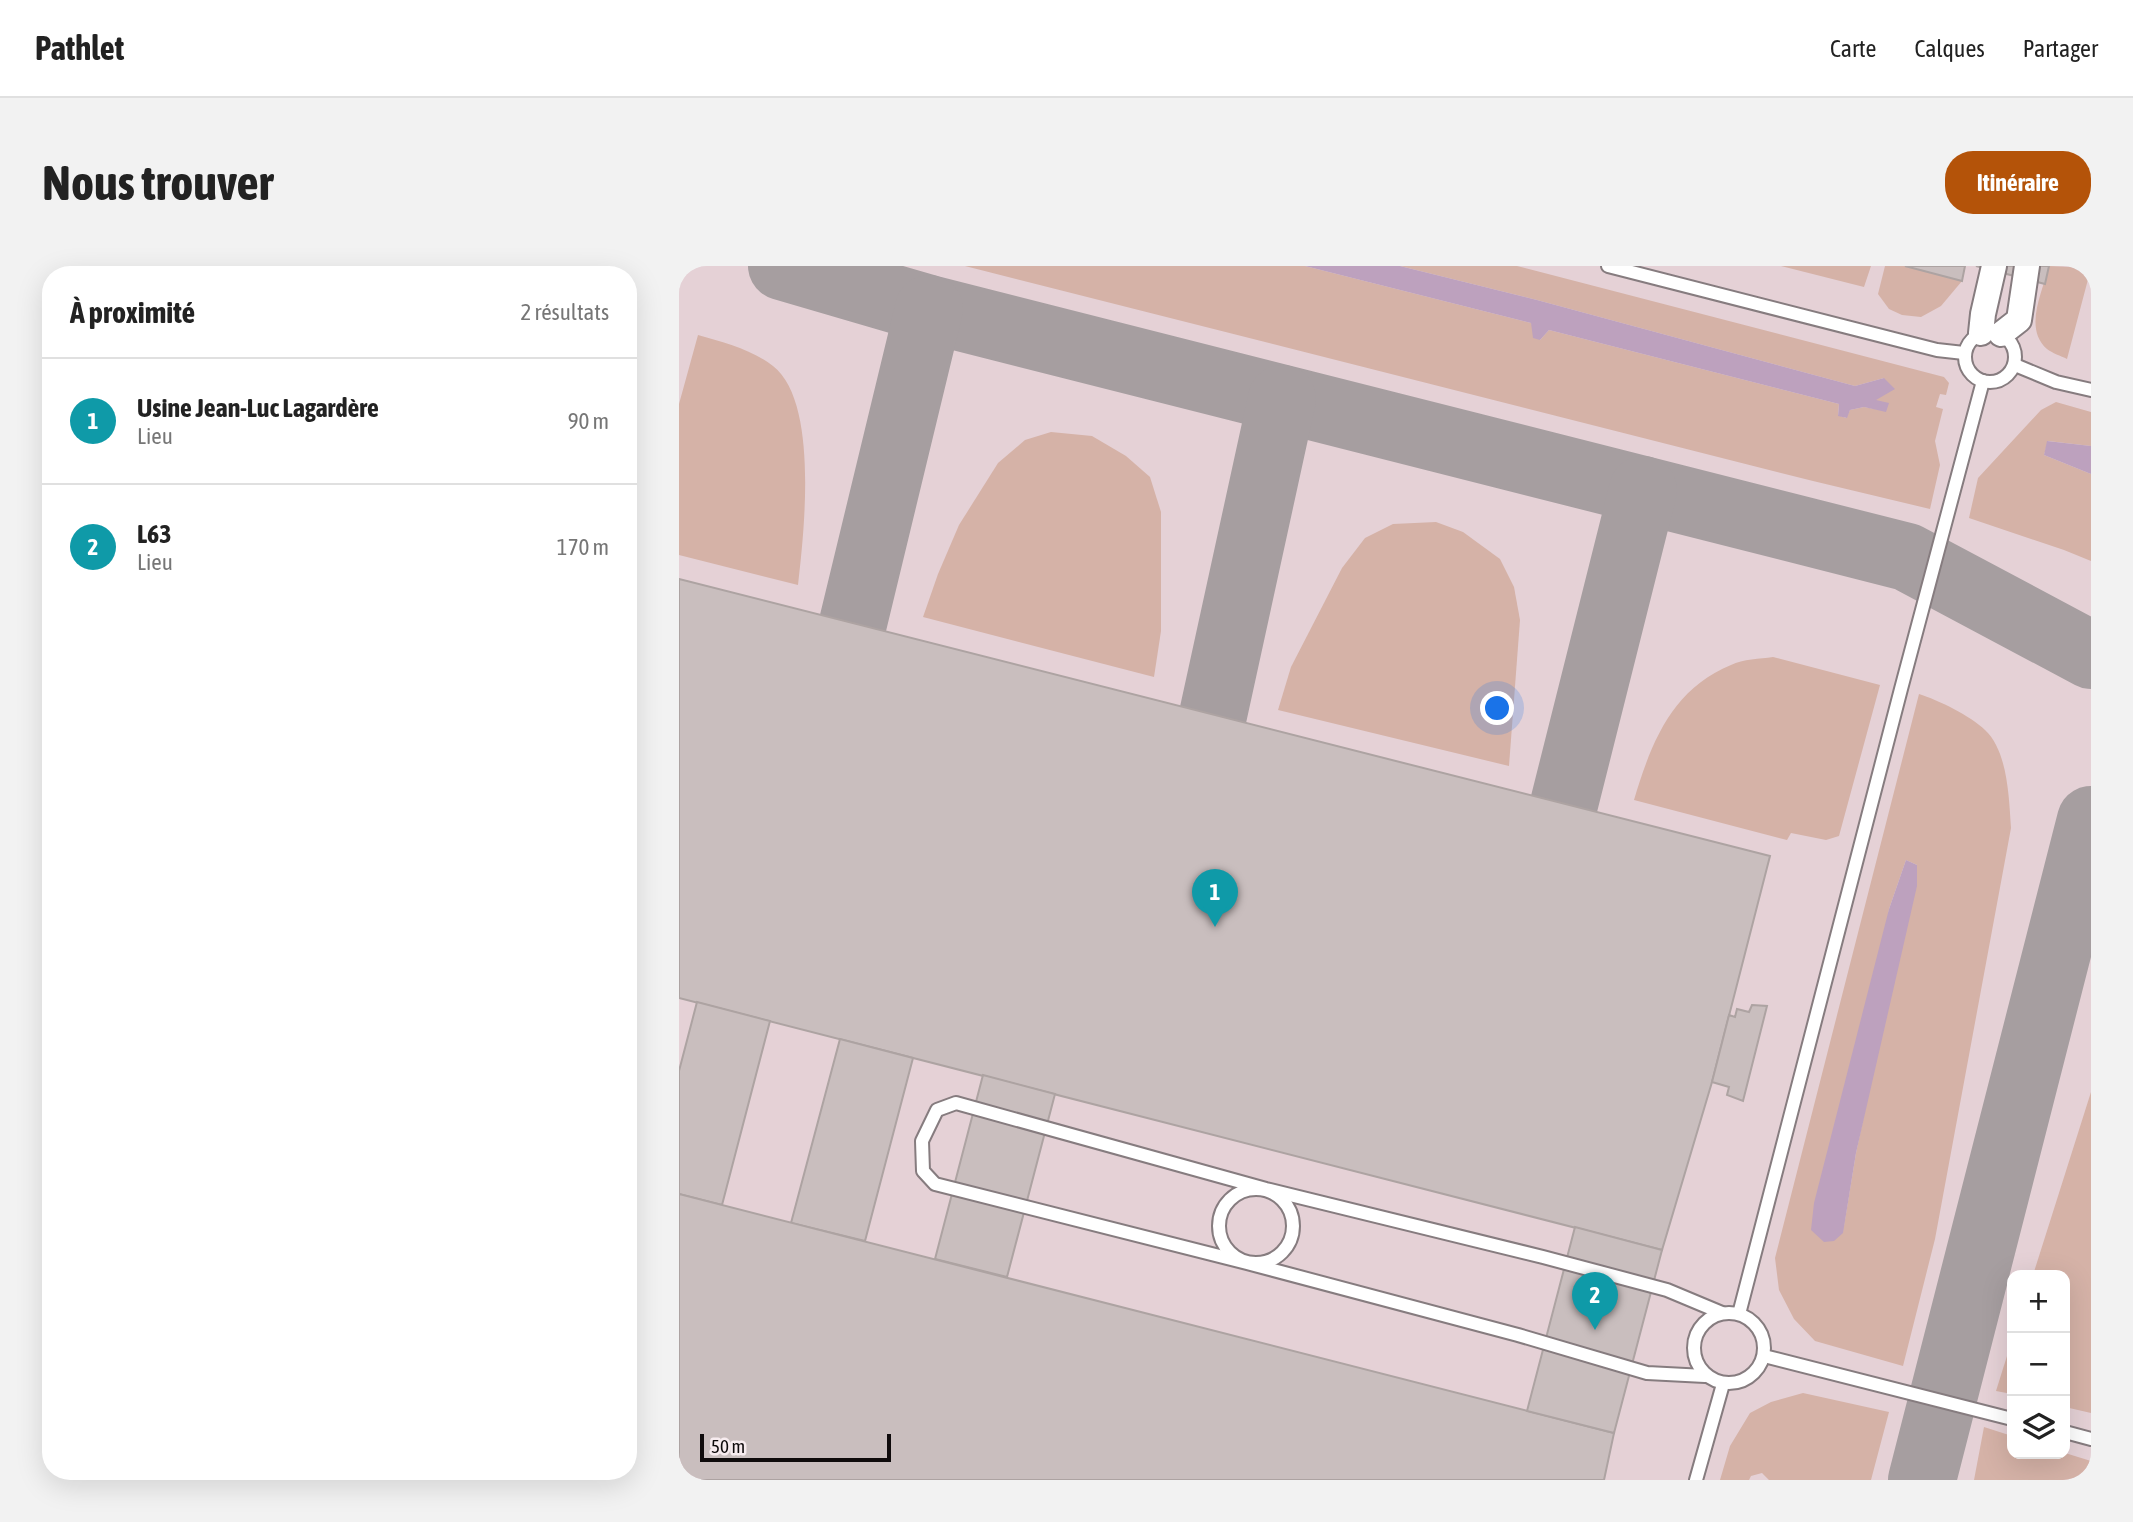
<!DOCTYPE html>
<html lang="fr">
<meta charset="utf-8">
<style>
body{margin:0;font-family:"Asap Condensed",sans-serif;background:#f2f2f2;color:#222}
.controls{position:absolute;right:21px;bottom:21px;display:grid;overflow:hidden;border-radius:14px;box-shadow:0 7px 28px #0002}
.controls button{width:63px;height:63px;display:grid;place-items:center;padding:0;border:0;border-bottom:2px solid #e0e0e0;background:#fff;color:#222;font:35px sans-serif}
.scale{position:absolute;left:21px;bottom:18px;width:191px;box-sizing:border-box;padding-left:7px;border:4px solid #0f0b0c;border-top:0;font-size:19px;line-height:24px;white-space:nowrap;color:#0f0b0c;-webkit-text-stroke:5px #f7ecef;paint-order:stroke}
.you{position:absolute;left:819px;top:443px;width:24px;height:24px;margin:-18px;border:5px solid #fff;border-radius:50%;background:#1a73e8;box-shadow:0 0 0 10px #1a73e833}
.badge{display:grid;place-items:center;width:46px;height:46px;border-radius:50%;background:#b45309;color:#fff;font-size:23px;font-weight:700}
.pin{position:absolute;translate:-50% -58px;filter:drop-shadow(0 2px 4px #0008)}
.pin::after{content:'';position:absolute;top:37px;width:24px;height:21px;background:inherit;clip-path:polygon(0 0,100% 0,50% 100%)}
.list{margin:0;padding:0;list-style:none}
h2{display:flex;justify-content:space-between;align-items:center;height:91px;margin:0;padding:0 28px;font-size:30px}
h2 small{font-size:23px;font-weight:400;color:#767676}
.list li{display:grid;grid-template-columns:46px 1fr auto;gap:21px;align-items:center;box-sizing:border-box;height:126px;padding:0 28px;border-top:2px solid #e0e0e0}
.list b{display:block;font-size:26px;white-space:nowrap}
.list p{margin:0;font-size:23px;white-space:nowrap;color:#767676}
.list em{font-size:23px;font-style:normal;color:#767676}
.icon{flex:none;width:38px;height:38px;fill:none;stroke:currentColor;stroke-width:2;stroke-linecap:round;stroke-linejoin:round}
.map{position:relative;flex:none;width:1412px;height:1214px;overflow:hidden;border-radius:28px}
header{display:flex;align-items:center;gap:42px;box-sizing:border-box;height:98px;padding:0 35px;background:#fff;border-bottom:2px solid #e0e0e0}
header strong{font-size:33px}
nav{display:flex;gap:38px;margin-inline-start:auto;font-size:24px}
.intro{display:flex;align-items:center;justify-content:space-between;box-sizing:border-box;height:168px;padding:0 42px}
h1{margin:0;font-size:49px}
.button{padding:18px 32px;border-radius:28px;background:#b45309;color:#fff;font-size:24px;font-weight:700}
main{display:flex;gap:42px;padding:0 42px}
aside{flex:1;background:#fff;border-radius:28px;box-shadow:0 7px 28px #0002}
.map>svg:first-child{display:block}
.built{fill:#e5d1d6;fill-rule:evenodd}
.green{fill:#d5b2a7;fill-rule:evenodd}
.water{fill:#bda1be}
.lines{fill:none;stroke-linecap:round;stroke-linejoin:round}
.taxiway{stroke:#a69ea0;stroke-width:68}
.building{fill:#c9bebe;stroke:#ada3a2;stroke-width:2}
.lane-casing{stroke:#867c7f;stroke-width:16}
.street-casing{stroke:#867c7f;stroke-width:28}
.lane{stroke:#fff;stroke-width:12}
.street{stroke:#fff;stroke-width:24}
</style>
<header>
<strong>Pathlet</strong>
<nav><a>Carte</a><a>Calques</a><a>Partager</a></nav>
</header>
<div class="intro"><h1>Nous trouver</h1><a class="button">Itinéraire</a></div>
<main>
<aside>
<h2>À proximité<small>2 résultats</small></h2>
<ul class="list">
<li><span class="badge" style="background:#0f9aa8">1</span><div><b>Usine Jean-Luc Lagardère</b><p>Lieu</p></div><em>90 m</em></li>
<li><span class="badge" style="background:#0f9aa8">2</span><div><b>L63</b><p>Lieu</p></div><em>170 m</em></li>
</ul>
</aside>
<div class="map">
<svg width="1412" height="1214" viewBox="0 0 1412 1214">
<rect width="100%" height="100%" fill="#eadfe1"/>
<path class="built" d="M0,0h1412v1214h-1412zM1333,1009h53v179h-53z"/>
<g class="green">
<path d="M286,0h340l226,57 9,17 9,-10 290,74 -1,11 8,3 4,-8 14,-3 22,4 -11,-11 9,-22 -29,8 -318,-86 -137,-34h117l427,111 5,6 -3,12 -6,-1 -4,13 7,2 -8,32 5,24 -10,44 -117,-28z"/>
<path d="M1102,0h90l-7,21z"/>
<path d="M1206,0h20l57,15 -21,25 -20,11 -19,-2 -13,-6 -11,-15z"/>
<path d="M1370,0l42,2 -24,91c-6,-3 -15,-6 -20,-10 -24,-21 -4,-58 2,-83z"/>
<path d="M19,69c27,8 53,14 75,31 46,36 31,166 25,219l-119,-30v-151z"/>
<path d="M1377,136l35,10v34l-43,-5 -4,14 47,19v87l-27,-11 -95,-32 9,-40 63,-68z"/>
<path d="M372,166l41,4 34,20 24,21 11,35v119l-7,46 -231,-60 15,-43 21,-49 39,-62 27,-23z"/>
<path d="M757,256l27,10 37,27 14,28 6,33 -11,146 -231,-56 13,-43 51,-99 23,-30 28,-14z"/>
<path d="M1094,391l107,28 -41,151 -13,4 -35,-7 -4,7 -153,-40c17,-57 38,-111 97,-135 12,-6 29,-6 42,-8z"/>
<path d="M1240,428c19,6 52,22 66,36 23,21 24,69 26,98l-76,411 -32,127 -88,-25 -21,-22 -15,-29 -4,-32zM1227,594l11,5 -61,288 -13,79 46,-323z"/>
<path d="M1412,826v321l-26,-6v-132h-32z"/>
<path d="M1333,1074v54l-16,-3z"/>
<path d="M1124,1127l86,19 -18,68h-102l-7,-7 -11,3 -2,4h-29l10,-34 20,-33 21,-11z"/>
<path d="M1305,1161l28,9v18l53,-1 26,8v19h-117z"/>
</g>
<g class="water">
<path d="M626,0h95l137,34 318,86 29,-8 11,11 -19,11 13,3 -3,9 -22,-5 -14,3 -3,8 -9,-2 1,-12 -290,-74 -9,10 -7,-2 -2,-15z"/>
<path d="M1368,175l44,5v28l-47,-19z"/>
<path d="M1227,594l11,5v21l-61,267 -13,80 -9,8 -10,1 -13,-12 3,-27 75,-294z"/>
</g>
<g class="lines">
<g class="taxiway">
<path d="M103,0l147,43 978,248 184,98"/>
<path d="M174,357l76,-314"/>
<path d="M534,449l69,-316"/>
<path d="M885,538l79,-314"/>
<path d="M1243,1214l169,-660"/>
</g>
</g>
<g class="building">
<path d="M1226,0h60l-3,15z"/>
<path d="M1297,0h73l-4,18z"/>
<path d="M0,313l1091,277 -58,226 -50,168 -983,-252z"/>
<path d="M18,736l73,19 -48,184 -43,-11v-123z"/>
<path d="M1073,739l15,1 -24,95 -16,-6 2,-8 -17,-5 17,-67 6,2 2,-8 12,3z"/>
<path d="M161,773l73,19 -48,183 -74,-18z"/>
<path d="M304,809l72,19 -48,183 -72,-18z"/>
<path d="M0,928l935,239 -10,47h-925z"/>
<path d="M896,961l87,23 -48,183 -87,-22z"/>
</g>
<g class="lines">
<defs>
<g id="lane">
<path d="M929,0l329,84 27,3"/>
<circle cx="1311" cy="91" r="25"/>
<path d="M1336,99l41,17 35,8"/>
<circle cx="577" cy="960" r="37"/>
<circle cx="1050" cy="1082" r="35"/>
<path d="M1060,1048l162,-625 82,-308"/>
<path d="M1085,1090l248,63"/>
<path d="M1026,1110l-58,-3 -129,-38 -271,-72 -312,-79 -12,-13 -1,-30 15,-31 19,-7 310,86 277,68 124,33 55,23"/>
<path d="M1386,1166l26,7"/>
<path d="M1017,1214l27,-96"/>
</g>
<g id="street">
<path d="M1302,67l2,-19 11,-48"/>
<path d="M1322,68l18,-14 8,-54"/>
</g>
</defs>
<use href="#lane" class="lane-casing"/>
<use href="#street" class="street-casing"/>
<use href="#lane" class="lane"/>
<use href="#street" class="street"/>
</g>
</svg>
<div class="controls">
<button>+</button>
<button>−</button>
<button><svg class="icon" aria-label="layers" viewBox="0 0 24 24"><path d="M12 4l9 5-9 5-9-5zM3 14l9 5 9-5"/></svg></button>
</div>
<div class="scale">50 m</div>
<div class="you"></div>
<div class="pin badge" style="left:536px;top:661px;background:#0f9aa8">1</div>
<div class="pin badge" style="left:916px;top:1064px;background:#0f9aa8">2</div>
</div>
</main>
